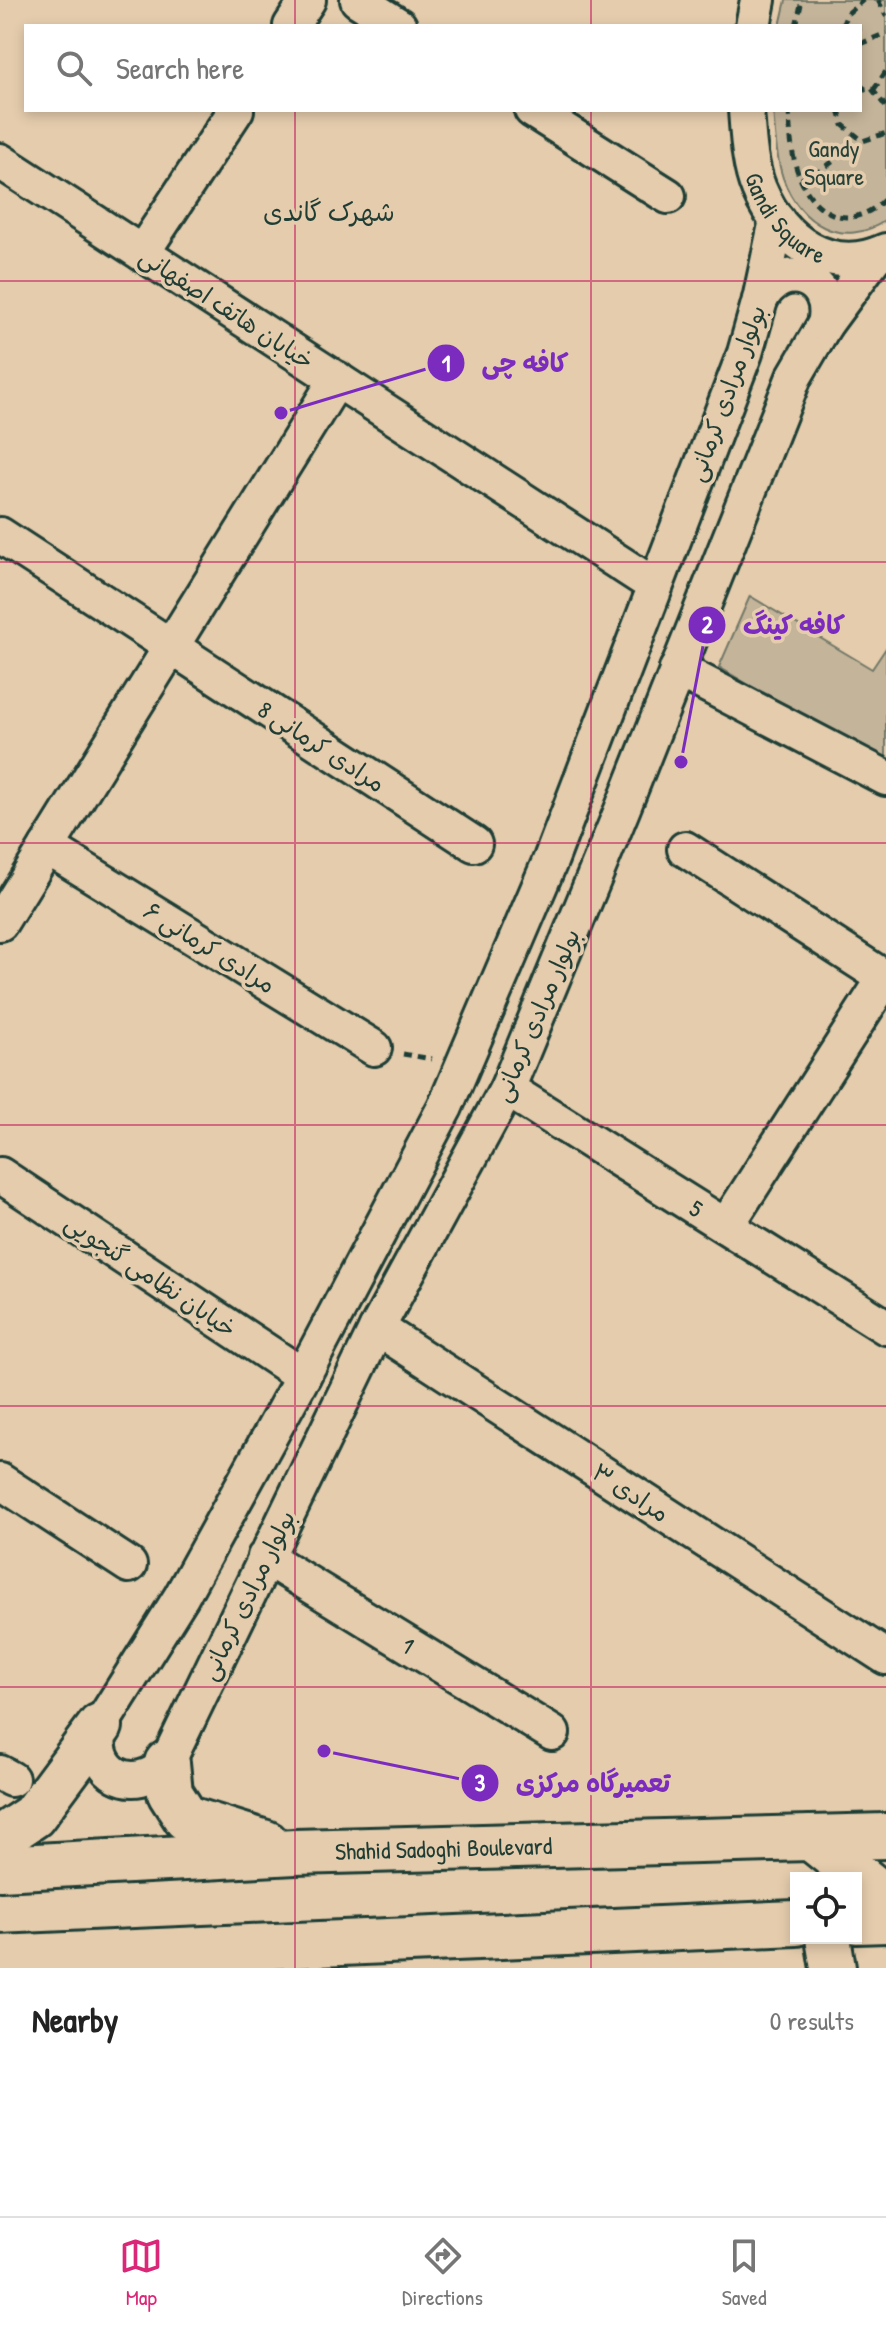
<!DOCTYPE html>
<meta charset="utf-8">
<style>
body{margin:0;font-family:"Patrick Hand","Playpen Sans Arabic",sans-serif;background:#f6f6f6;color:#222}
.controls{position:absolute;right:24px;bottom:24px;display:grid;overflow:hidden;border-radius:0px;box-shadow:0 4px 12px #0003}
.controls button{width:72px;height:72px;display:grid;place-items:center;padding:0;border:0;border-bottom:2px solid #e0e0e0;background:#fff;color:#222;font:40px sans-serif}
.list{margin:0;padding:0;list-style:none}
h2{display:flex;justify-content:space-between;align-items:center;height:104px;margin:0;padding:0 32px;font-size:34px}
h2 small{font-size:26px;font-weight:400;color:#767676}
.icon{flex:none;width:44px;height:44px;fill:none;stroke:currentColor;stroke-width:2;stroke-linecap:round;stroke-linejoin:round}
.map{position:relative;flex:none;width:886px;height:1968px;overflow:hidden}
.search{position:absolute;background:#fff;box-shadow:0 4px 12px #0003;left:24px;right:24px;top:24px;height:88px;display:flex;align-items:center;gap:20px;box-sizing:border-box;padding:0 28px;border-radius:0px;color:#767676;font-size:30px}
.sheet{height:248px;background:#fff}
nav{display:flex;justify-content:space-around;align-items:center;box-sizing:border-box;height:112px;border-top:2px solid #e0e0e0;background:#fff;font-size:22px;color:#767676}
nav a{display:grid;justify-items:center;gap:4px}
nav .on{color:#db2777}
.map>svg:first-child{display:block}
.green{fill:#c4b49a;stroke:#727867;stroke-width:2}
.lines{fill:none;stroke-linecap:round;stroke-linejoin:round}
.minor-casing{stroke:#1f3d34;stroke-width:40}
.major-casing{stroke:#1f3d34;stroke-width:50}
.highway-casing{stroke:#1f3d34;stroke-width:50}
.path{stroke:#1f3d34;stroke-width:5;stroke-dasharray:8 6;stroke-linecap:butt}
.minor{stroke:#e5ccad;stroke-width:34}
.major{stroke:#e5ccad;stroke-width:44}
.highway{stroke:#e5ccad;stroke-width:44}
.grid{fill:none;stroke:#c2185b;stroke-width:2;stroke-opacity:0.55}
.labels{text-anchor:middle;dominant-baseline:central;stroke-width:7;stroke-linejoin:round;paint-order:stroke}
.park-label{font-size:24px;fill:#274339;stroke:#e5ccad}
.street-label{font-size:24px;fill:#1f3d34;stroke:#e5ccad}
.neighbourhood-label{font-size:26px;fill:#1f3d34;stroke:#e5ccad}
.leader{fill:none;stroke:#7b2cbf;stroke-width:3}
.callout-dot{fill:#7b2cbf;stroke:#e5ccad;stroke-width:3}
.mark-label{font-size:24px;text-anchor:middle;font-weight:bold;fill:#fff}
.callout-label{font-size:26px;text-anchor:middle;font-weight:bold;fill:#7b2cbf;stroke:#e5ccad;stroke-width:7;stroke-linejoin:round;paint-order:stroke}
</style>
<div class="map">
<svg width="886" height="1968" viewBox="0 0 886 1968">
<rect width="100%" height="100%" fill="#e5ccad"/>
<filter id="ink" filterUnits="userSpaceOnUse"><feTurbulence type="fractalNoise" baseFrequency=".0125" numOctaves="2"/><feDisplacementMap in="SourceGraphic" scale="16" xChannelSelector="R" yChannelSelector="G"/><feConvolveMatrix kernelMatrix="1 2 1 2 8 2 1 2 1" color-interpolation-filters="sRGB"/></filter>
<g filter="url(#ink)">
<g class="green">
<path d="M786,0h100v220c-43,30 -87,4 -103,-42 -7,-21 -8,-46 -10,-68h87v-84h-80z"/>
<path d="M750,596l122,73 14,-21v119l-167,-100z"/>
</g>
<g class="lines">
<defs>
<g id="minor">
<path d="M358,0l41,26"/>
<path d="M291,26l17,-26"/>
<path d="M753,26l5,-26"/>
<path d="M532,110l136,86"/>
<path id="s1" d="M746,110c2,25 3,55 13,79 22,52 71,88 127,62"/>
<path d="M0,161l655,425"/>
<path d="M777,220l-17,80 -15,53 -194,506 -106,248 -142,269 -122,221 -81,129c-11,47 33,71 67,37l210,-435 130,-239 115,-279 172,-433 31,-53 51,-69"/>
<path d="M142,253l94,-143"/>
<path d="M760,300c22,-43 76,-22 65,24"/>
<path d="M0,535l474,309"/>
<path d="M677,669l209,109"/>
<path d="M47,847l327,201"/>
<path d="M685,849l200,129 -159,248"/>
<path d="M0,923l337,-544"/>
<path id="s2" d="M507,1089l379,238"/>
<path d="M0,1175l303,201"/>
<path d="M377,1328l509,329"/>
<path d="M0,1481l129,84"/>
<path id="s3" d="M265,1557l287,176"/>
<path d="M0,1773l11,6"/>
</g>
<g id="major">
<path d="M811,1838l60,48 15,33"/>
<path d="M828,1938l5,30"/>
</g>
<g id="highway">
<path d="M167,1763l3,30 16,25 80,25"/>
<path d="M0,1838l33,-22 67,-90"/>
<path id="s4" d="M0,1868l295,-16 591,-16"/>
<path d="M856,1921l30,-1"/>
<path d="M0,1958l796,-35"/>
</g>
</defs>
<use href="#minor" class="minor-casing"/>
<use href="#major" class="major-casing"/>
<use href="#highway" class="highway-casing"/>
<g class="path">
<path d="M878,0l8,16"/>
<path d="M796,26l6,-26"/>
<path d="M842,26l5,-12 16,-14"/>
<path d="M860,44l26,-11"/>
<path d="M860,85l5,4 10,-1 11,-17"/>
<path d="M872,89l14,18"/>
<path d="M789,110c1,20 2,44 9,63 16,44 54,60 88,25"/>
<path d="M839,110l4,15 20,16 23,-8"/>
<path d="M801,179c24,-8 41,-23 56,-44"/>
<path d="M403,1054l29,5"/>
</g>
<use href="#minor" class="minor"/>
<use href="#major" class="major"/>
<use href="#highway" class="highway"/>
</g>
</g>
<path class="grid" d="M295,0v26M591,0v26M295,110v1858M591,110v1858M0,281h886M0,562h886M0,843h886M0,1125h886M0,1406h886M0,1687h886"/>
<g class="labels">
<g class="park-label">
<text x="834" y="148">Gandy<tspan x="834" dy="28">Square</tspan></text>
</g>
<g class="street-label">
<text stroke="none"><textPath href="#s1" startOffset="120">Gandi Square</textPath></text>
<text transform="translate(227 308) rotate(33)">خیابان هاتف اصفهانی</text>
<text transform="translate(726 393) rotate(-70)">بولوار مرادی کرمانی</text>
<text transform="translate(322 746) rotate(33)">مرادی کرمانی 8</text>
<text transform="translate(210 947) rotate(32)">مرادی کرمانی ۶</text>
<text transform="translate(536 1015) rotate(-67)">بولوار مرادی کرمانی</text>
<text stroke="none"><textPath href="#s2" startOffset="224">5</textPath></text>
<text transform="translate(151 1275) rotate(34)">خیابان نظامی گنجویی</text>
<text transform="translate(631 1492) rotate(33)">مرادی ۳</text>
<text transform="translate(247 1595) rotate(-64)">بولوار مرادی کرمانی</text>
<text stroke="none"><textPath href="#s3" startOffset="168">1</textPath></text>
<text stroke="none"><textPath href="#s4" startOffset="444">Shahid Sadoghi Boulevard</textPath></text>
</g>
<g class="neighbourhood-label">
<text x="329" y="211">شهرک گاندی</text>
</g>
</g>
<path class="leader" d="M281 413L446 363M681 762L707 625M324 1751L480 1783"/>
<g class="callout-dot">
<circle cx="281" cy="413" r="8"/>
<circle cx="681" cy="762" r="8"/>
<circle cx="324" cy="1751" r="8"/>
<circle cx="446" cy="363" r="20"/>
<circle cx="707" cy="625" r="20"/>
<circle cx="480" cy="1783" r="20"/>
</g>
<g class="mark-label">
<text x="446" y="372">1</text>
<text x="707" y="633">2</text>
<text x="480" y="1791">3</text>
</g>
<g class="callout-label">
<text x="525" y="372">کافه چی</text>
<text x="794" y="634">کافه کینگ</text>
<text x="593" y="1792">تعمیرگاه مرکزی</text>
</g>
</svg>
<div class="controls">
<button><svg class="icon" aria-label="locate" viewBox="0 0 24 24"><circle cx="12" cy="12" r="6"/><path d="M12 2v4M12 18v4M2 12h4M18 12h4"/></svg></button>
</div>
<div class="search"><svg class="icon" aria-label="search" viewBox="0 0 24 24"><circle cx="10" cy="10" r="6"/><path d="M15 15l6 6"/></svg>Search here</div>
</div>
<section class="sheet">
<h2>Nearby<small>0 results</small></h2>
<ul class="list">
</ul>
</section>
<nav>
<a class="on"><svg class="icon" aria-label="map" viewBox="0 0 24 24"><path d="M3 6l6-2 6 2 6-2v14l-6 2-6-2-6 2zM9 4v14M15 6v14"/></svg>Map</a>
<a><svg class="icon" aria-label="directions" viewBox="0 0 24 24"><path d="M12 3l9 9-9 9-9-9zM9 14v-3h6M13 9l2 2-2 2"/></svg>Directions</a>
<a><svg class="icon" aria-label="saved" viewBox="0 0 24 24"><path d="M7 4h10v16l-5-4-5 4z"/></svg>Saved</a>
</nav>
